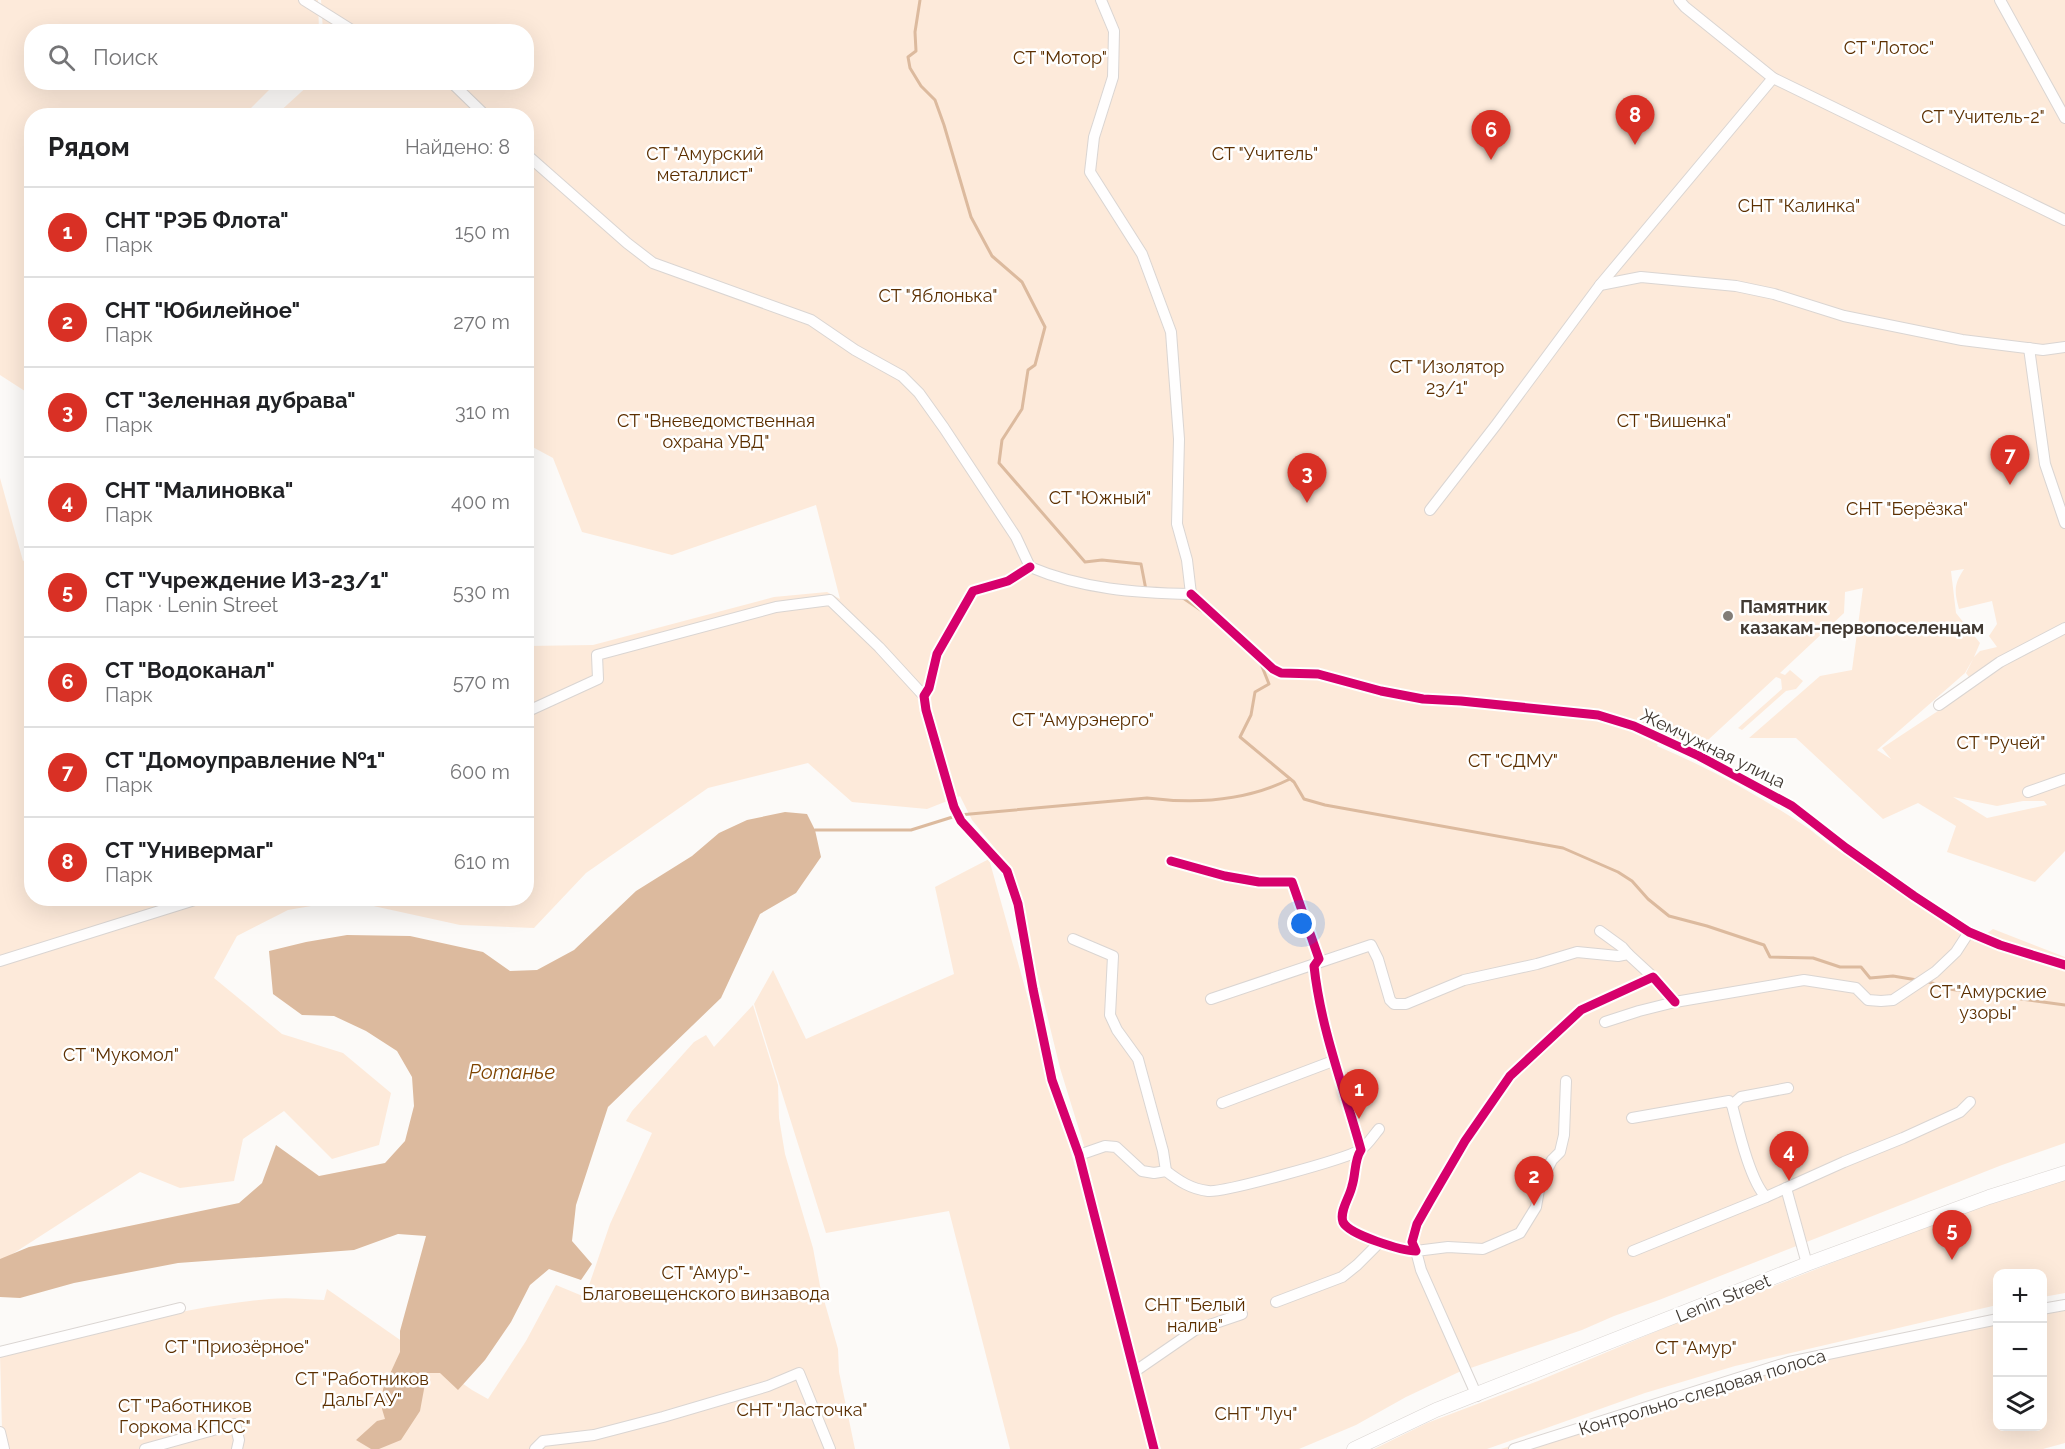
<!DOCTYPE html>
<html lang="ru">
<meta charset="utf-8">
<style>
body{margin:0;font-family:Raleway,sans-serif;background:#f2f2f2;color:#202124}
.controls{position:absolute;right:18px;bottom:18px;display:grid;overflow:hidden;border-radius:12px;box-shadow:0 6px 24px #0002}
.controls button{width:54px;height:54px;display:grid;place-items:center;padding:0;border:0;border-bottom:2px solid #e0e0e0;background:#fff;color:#202124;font:30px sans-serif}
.you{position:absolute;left:1302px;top:924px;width:21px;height:21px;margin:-15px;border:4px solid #fff;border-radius:50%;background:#1a73e8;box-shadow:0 0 0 9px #1a73e833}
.badge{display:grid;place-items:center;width:39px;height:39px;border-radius:50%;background:#d93025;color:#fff;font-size:20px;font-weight:700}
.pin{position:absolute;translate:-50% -50px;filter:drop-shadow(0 2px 3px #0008)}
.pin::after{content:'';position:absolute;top:32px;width:21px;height:18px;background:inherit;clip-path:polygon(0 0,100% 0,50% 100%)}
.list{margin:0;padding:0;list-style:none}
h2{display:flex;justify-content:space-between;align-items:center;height:78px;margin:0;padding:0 24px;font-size:26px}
h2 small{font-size:20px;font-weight:400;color:#757577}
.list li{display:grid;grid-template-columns:39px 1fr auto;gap:18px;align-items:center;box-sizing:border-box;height:90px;padding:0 24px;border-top:2px solid #e0e0e0}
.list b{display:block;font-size:22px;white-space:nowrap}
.list p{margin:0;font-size:20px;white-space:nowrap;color:#757577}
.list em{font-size:20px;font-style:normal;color:#757577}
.icon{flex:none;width:33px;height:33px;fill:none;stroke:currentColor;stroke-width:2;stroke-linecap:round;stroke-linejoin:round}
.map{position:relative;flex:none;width:2065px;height:1449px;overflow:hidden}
.search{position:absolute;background:#fff;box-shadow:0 6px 24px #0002;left:24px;top:24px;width:510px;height:66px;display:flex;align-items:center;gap:15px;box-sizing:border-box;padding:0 21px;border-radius:24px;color:#757577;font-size:22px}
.panel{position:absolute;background:#fff;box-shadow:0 6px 24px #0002;left:24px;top:108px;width:510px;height:798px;border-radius:24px}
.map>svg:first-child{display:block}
.green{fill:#fdeada;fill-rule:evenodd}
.water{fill:#dcba9e}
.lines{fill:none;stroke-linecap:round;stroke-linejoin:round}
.stream{stroke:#dcba9e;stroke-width:3}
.street-casing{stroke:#dad5d2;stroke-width:12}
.secondary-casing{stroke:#dad5d2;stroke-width:15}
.street{stroke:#fffefe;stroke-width:10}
.secondary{stroke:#fffefe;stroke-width:14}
.cycleway-casing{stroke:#fff;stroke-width:13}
.cycleway{stroke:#d6006c;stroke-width:9}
.poi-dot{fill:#827d77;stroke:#fff;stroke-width:2}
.labels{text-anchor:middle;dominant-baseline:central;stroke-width:5;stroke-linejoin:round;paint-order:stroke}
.park-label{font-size:18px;fill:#5c2f00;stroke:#fff}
.poi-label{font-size:18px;font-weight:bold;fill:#413932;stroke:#fff;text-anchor:start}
.street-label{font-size:18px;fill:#413932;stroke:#fff}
.water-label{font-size:20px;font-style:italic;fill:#7f4400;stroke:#fff}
</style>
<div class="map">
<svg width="2065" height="1449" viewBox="0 0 2065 1449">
<rect width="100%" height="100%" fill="#fcfaf8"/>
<g class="green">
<path d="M0,0h318l1,31 -287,1v50l244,1 -32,32 -212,1 -1,279 -31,-20z"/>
<path d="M321,0h1744v851l-30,31 -88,-30 9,-26 -38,-23 -35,16 -87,-81h-47l71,-62 32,-6 11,-82 -18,4 -1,21 -64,60 5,2 5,-5 13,11 -7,8 -10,2 -44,39 -4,-2 44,-39 -1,-10 -5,-2 -81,75 -33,-17 -5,11c50,21 99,48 145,78 10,6 19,15 29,22 48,30 102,57 144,96l18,-13 72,28v186l-63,22 -343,135 -45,16 -32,14 -123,42 -53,25 -50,28 -57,24h-138l-74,-277 -2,-23 -25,-81 -49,-200 -39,-48 -12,-24 -33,13 -75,-7 -44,-39 -100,25 -122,85 -52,55 -74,-3 -114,-25 -58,10 -51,26 -23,42 68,56 61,19 48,40 -12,52 -47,14 -48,-48 -41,28 -9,42 -54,7 -40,-16 -140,90v-784l23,83 8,-4 1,341h494l1,-252 66,-1 181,-48 53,-5 13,7 -24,-94 -144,50 -90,-23 -29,-74 -26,-14 -1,-328 -250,-1 35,-32 215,-1v-50l-203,-1zM1964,569c-10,15 -10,22 -5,40l33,-8 5,23 -8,12 8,11 -17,4 -6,6 6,-14 -24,-30 -5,-42zM1973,659l-7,14 8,11 -27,21 -65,43 9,11 -14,-9 88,-77zM1953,797l44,9 26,-5h21l3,4 -60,13z"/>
<path d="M989,859l165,590h-144l-61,-238 -123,22 -72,-229 19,-34 33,69 148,-65 -19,-87z"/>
<path d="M753,1005l25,80 1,33 6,36 28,94 7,38 18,63 1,23 16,77h-855l2,-19 -2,-76c89,-20 178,-47 269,-55 18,-2 37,0 55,1l3,-11 145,101 16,9 38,-58 30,-56 29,12 25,-73 42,-91 -26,-12 6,-10 62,-69 12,-7 8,12z"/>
<path d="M2065,1177v116l-22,4 -1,-23h-44l-1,31 -262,61 -90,27 -158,56h-113l53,-26 111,-42 174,-73 49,-17 220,-87z"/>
<path d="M2065,1303v140l-22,6h-542l169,-54 327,-80 1,111h44l1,-119z"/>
</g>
<path class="water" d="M785,812l22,2 8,16 6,27 -25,36 -36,21 -39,84 -113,109 -32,98 -4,36 20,23 -11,16 -32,-11 -19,16 -19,37 -26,38 -27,30 -18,-17h-13l-7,38 -19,29 -22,9h-8l-15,-9 21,-19 8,-2 -3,-10 1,-20 17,-37v-21l26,-95 -28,-2 -44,16 -176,13 -104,20 -54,15 -20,-1v-38l29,-12 210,-44 23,-20 14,-38 43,31 66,-13 20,-22 9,-35 -2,-29 -15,-26 -31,-20 -32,-15 -32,-1 -29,-21 -4,-43 37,-9 41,-7 63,1 73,16 27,19 27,-1 37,-20 62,-59 56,-35 27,-23 28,-13z"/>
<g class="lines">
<g class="stream">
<path d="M920,0l-5,32 1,19 -8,6 2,11 11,18 14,14 9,25 27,92 21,39 30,26 23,45 -10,38 -7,5 -6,39 -20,31 -3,23 86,99 17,-2 39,4 5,26"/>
<path d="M1183,598l19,13"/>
<path d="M1261,664l8,20 -14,8 -4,23 -11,22 54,45 10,17 21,6 238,43 55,24 14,9 16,18 21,17 38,10 57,19 6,12 43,1 27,9h21l9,11 23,-2 24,4"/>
<path d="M815,830h96l48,-15 188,-17c48,6 99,3 143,-19"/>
<path d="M1926,981l23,8 116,16"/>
</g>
<defs>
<g id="street">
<path d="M304,0l51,32"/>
<path d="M1101,0l13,31 -1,46 -19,60 -4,35 52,82 29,78 8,107 -2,85 10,36 4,34"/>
<path d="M1679,0l6,7 88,71 292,142"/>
<path d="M2000,0l65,118"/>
<path d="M451,82l35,34"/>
<path d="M526,154l101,89 26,20 158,57 44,30 47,26 17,17 25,35 72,109 14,30c52,22 105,26 161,27"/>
<path d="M1600,285l41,-8 95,9 38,8 70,22 118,24 81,10 22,-3"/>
<path d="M2029,348l16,116 20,59"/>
<path d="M1430,510l66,-85 104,-140 173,-207"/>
<path d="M1030,567l-22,14 -35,10 -36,63 -8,34 -5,8 2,14 28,97 7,14 46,50 11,33 15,85 19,91 27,75 75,294"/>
<path d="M1191,594l82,75 8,4 37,1 63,17 42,8 38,2 137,14 36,11 65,30 93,50 54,42 68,48 55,36 31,13 65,20"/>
<path d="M1939,705l61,-43 65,-34"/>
<path d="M526,712l72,-33 -1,-24 179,-48 54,-7 49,47 45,49"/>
<path d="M2028,792l37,-13"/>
<path d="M1171,861l54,15 34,6h33l27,77 -5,7c7,64 30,122 47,184 -7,10 -5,24 -9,36 -2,11 -13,25 -9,36 6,13 60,29 73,29l-4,-9 5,-18 13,-23 35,-60 45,-65 71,-66 72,-33 22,25"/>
<path d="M1600,931l22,16 6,7"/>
<path d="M1073,939l40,17 -3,59 7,15 21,29 25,92 3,20"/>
<path d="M0,961l201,-63"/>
<path d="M1211,999l160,-54 7,14 12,41 4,4h12l58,-24 73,-16 40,-12 41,4 10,-2 25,23"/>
<path d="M1605,1022l34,-11 36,-9 129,-22 52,8 12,12 13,1 12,-1 42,-28 21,-20 13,-20"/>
<path d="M1222,1103l111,-42"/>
<path d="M1632,1118l97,-17 3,4"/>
<path d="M1079,1155l26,-9 11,1 26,24 12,2 12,-2c13,10 25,18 42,20 14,2 138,-32 152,-41 7,-4 13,-14 19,-21"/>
<path d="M1786,1188l21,76"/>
<path d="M1766,1197c-16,-16 -28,-69 -34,-92l9,-8 47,-9"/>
<path d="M1633,1251l133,-54 78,-35 59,-24 57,-26 10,-10"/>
<path d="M1276,1302l66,-25 15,-12 23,-23"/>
<path d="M2042,1309l23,-4"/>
<path d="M0,1352l180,-44"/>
<path d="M1134,1372l61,-42 47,-16"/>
<path d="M1477,1396l-56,-126 -5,-19 32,-4 35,2 37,-16 16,-26 4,-23 12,-24 8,-8 4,-17 2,-54"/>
<path d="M0,1432l4,17"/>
<path d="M145,1449l90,-25 4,16 -2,9"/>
<path d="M535,1449l8,-8 51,-6 69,-18 105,-31 31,-13 31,76"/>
<path d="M1514,1449l275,-87 209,-43"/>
</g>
<path id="secondary" d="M1354,1449l82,-39 371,-146 182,-67 76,-24"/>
</defs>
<use href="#street" class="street-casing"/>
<use href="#secondary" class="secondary-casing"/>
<use href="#street" class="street"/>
<use href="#secondary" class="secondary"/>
<defs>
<g id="cycleway">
<path d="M1030,567l-22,14 -35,10 -36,63 -8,34 -5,8 2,14 28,97 7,14 46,50 11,33 15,85 19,91 27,75 75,294"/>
<path d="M1191,594l82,75 8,4 37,1 63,17 42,8 38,2 137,14 36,11 65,30 93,50 54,42 68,48 55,36 31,13 65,20"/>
<path d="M1171,861l54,15 34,6h33l27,77 -5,7c7,64 30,122 47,184 -7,10 -5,24 -9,36 -2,11 -13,25 -9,36 6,13 60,29 73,29l-4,-9 5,-18 13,-23 35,-60 45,-65 71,-66 72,-33 22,25"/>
</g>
</defs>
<use href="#cycleway" class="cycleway-casing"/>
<use href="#cycleway" class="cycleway"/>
</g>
<circle class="poi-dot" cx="1728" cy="616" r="6"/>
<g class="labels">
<g class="park-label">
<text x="1889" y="47">СТ "Лотос"</text>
<text x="1060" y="57">СТ "Мотор"</text>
<text x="1983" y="116">СТ "Учитель-2"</text>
<text x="705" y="153">СТ "Амурский<tspan x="705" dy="21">металлист"</tspan></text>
<text x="1265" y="153">СТ "Учитель"</text>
<text x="1799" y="205">СНТ "Калинка"</text>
<text x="938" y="295">СТ "Яблонька"</text>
<text x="1447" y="366">СТ "Изолятор<tspan x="1447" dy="21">23/1"</tspan></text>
<text x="716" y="420">СТ "Вневедомственная<tspan x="716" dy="21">охрана УВД"</tspan></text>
<text x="1674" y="420">СТ "Вишенка"</text>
<text x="1100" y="497">СТ "Южный"</text>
<text x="1907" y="508">СНТ "Берёзка"</text>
<text x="1083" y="719">СТ "Амурэнерго"</text>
<text x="2001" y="742">СТ "Ручей"</text>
<text x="1513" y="760">СТ "СДМУ"</text>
<text x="1988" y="991">СТ "Амурские<tspan x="1988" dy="21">узоры"</tspan></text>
<text x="121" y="1054">СТ "Мукомол"</text>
<text x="706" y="1272">СТ "Амур"-<tspan x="706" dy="21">Благовещенского винзавода</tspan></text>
<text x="1195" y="1304">СНТ "Белый<tspan x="1195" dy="21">налив"</tspan></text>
<text x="237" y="1346">СТ "Приозёрное"</text>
<text x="1696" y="1347">СТ "Амур"</text>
<text x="362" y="1378">СТ "Работников<tspan x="362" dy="21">ДальГАУ"</tspan></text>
<text x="185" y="1405">СТ "Работников<tspan x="185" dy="21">Горкома КПСС"</tspan></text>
<text x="802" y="1409">СНТ "Ласточка"</text>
<text x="1256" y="1413">СНТ "Луч"</text>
</g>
<g class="poi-label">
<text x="1740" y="606">Памятник<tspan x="1740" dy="21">казакам-первопоселенцам</tspan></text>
</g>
<g class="street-label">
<text transform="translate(1713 748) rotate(26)">Жемчужная улица</text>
<text transform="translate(1723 1298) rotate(-22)">Lenin Street</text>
<text transform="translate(1702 1392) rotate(-17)">Контрольно-следовая полоса</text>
</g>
<g class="water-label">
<text x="512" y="1072">Ротанье</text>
</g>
</g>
</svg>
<div class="controls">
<button>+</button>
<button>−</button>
<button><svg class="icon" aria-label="layers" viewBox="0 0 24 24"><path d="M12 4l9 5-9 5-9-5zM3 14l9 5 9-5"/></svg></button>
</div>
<div class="you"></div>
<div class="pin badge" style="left:1359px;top:1119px">1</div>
<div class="pin badge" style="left:1534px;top:1206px">2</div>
<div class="pin badge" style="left:1307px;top:503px">3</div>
<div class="pin badge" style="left:1789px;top:1181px">4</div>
<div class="pin badge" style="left:1952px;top:1260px">5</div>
<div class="pin badge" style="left:1491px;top:160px">6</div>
<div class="pin badge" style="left:2010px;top:485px">7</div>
<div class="pin badge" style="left:1635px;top:145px">8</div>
<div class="search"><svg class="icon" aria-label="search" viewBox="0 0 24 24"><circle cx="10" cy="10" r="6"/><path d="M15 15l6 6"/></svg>Поиск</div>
<section class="panel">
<h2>Рядом<small>Найдено: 8</small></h2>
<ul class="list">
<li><span class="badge">1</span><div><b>СНТ &quot;РЭБ Флота&quot;</b><p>Парк</p></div><em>150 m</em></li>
<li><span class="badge">2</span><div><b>СНТ &quot;Юбилейное&quot;</b><p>Парк</p></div><em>270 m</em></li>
<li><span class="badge">3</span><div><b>СТ &quot;Зеленная дубрава&quot;</b><p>Парк</p></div><em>310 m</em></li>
<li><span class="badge">4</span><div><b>СНТ &quot;Малиновка&quot;</b><p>Парк</p></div><em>400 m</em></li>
<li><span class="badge">5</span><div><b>СТ &quot;Учреждение ИЗ-23/1&quot;</b><p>Парк · Lenin Street</p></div><em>530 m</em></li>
<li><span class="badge">6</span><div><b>СТ &quot;Водоканал&quot;</b><p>Парк</p></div><em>570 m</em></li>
<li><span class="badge">7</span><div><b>СТ &quot;Домоуправление №1&quot;</b><p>Парк</p></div><em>600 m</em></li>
<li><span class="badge">8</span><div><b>СТ &quot;Универмаг&quot;</b><p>Парк</p></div><em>610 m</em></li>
</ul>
</section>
</div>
